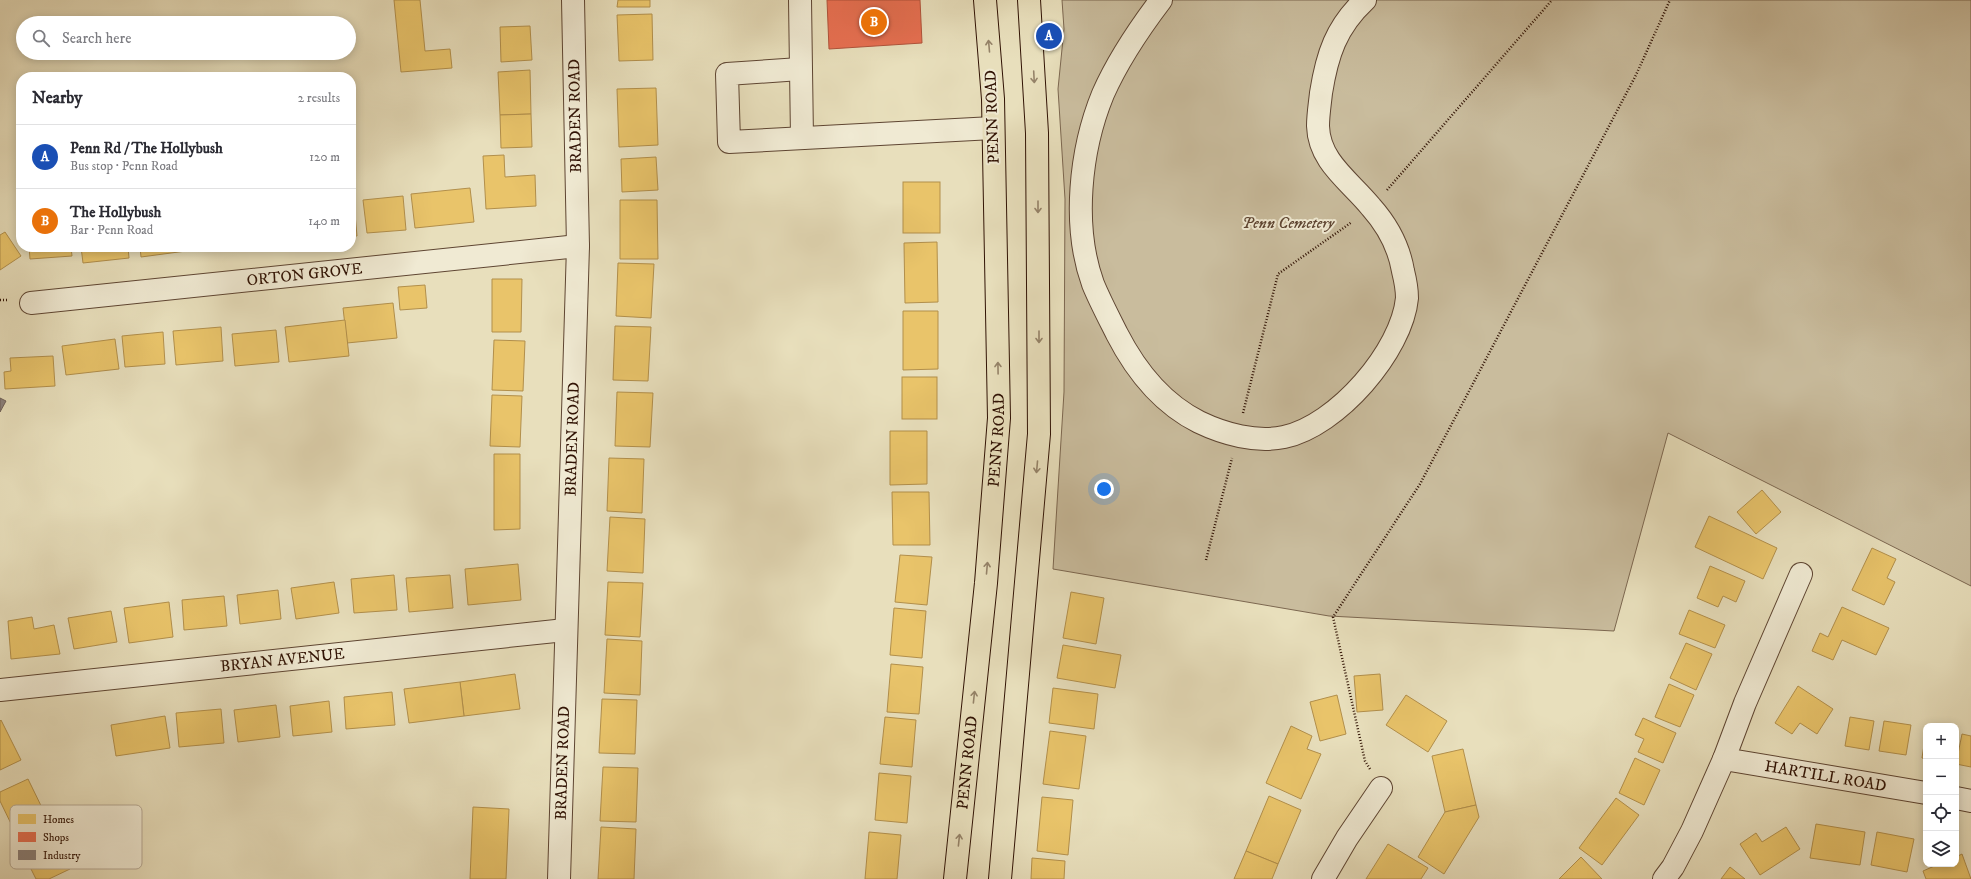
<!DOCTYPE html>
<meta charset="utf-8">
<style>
body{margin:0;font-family:"IM FELL DW Pica",serif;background:#f7f7f7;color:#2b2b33}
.controls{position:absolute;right:12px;bottom:12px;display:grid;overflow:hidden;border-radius:8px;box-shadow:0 2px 10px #0003}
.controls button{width:36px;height:36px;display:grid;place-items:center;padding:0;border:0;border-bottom:1px solid #e1e1e2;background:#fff;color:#2b2b33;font:20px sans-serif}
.you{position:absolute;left:1104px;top:489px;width:14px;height:14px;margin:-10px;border:3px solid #fff;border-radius:50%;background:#1a73e8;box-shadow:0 0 0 6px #1a73e833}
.badge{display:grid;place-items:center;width:26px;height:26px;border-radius:50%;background:#d93025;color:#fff;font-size:13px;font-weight:700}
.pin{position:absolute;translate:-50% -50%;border:2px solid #fff;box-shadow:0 1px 4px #0006}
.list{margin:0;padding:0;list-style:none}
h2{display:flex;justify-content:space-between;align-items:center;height:52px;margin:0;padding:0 16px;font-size:17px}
h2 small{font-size:13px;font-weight:400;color:#7c7c81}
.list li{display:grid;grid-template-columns:26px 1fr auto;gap:12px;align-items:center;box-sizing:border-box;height:64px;padding:0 16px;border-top:1px solid #e1e1e2}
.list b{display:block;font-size:15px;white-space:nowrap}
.list p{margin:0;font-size:13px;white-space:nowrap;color:#7c7c81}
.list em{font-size:13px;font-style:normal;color:#7c7c81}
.icon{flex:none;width:22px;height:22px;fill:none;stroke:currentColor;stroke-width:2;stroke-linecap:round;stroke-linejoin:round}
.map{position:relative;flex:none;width:1971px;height:879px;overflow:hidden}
.search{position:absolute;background:#fff;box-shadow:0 2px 10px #0003;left:16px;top:16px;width:340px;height:44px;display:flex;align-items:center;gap:10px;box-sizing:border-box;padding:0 14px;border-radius:22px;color:#7c7c81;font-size:15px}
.panel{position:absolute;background:#fff;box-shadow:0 2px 10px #0003;left:16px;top:72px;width:340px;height:180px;border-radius:16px}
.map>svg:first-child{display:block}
.green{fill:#c9bc9d;stroke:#7c6750}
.homes{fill:#e9c46a;stroke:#b28f4b}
.shops{fill:#e76f51;stroke:#b0533a}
.industry{fill:#8a817c;stroke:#6f6058}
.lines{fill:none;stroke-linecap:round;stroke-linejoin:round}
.minor-casing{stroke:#5e4532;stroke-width:24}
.highway-casing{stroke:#301204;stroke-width:24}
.path{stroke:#301204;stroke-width:2.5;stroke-dasharray:1 2;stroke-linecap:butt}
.minor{stroke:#f0ead3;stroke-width:22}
.highway{stroke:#e8dfbc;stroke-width:22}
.oneway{stroke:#958369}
.labels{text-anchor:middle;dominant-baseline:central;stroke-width:4;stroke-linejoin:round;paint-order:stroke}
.street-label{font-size:16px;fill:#301204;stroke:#f0ead3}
.park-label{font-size:16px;font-style:italic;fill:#5e4532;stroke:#f0ead3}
.key{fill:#f0ead3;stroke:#b6a995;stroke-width:1}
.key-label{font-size:11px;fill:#301204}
</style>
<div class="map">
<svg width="1971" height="879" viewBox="0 0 1971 879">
<rect width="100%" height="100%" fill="#e8dfbc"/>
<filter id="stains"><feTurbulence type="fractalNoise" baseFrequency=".005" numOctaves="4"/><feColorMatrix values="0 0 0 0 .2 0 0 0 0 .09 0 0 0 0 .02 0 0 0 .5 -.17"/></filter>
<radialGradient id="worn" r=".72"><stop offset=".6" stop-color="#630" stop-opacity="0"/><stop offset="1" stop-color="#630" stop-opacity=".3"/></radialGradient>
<path class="green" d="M1062,0h909v586l-303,-153 -54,198 -285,-15 -276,-47 11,-177 1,-193 -7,-110 6,-60z"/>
<g class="homes">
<path d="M394,0h26l5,51 25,-2 2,19 -51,4z"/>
<path d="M618,0h32v7h-33z"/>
<path d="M652,14l1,46 -34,1 -2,-46z"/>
<path d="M530,26l2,34 -31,2 -1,-35z"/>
<path d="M530,70l1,44 -31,1 -2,-43z"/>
<path d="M656,88l2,57 -39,2 -2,-58z"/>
<path d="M531,114l1,33 -31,1 -1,-33z"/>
<path d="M504,155l1,22 30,-2 1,31 -50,3 -3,-53z"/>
<path d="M656,157l2,33 -36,2 -1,-33z"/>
<rect x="903" y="182" width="37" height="51"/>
<path d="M470,188l4,34 -59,6 -4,-34z"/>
<path d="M403,196l3,34 -39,3 -4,-33z"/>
<path d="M620,200h37l1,59h-38z"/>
<path d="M354,203l3,33h-6v-32z"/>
<path d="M5,232l16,24 -21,14v-35z"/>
<path d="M937,242l1,60 -33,1 -1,-60z"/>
<path d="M29,247h42l1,9 -42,3z"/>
<path d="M81,247h47l1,11 -46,5z"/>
<path d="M140,247h46v4l-45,6z"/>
<path d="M618,263l36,1 -3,54 -35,-2z"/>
<path d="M492,279h30l-1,53h-29z"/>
<path d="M425,285l2,23 -27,2 -2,-23z"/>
<path d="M393,303l4,35 -50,5 -4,-35z"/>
<path d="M903,311h35v58l-35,1z"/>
<path d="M345,320l4,36 -60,6 -4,-35z"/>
<path d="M615,326l36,1 -3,54 -35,-1z"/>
<path d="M221,327l2,34 -47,4 -3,-34z"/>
<path d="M276,330l3,32 -44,4 -3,-32z"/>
<path d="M163,332l2,32 -40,3 -3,-31z"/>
<path d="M115,339l4,30 -53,6 -4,-29z"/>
<path d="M494,340l31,1 -2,50 -31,-1z"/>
<path d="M53,356l2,30 -50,3 -1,-17 7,-1 -1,-13z"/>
<rect x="902" y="377" width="35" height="42"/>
<path d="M617,392l36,1 -3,54 -35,-1z"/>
<path d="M492,395l30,1 -2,51 -30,-1z"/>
<path d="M890,431h37v53l-37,1z"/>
<path d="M494,454h26v75l-26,1z"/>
<path d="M609,458l35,1 -2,54 -35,-2z"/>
<path d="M1762,490l19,22 -25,22 -19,-22z"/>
<path d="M892,492h37l1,53h-37z"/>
<path d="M1709,516l68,32 -14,31 -68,-32z"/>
<path d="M610,517l35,2 -2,54 -36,-2z"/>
<path d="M1872,548l24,11 -9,19 8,4 -11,23 -32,-15z"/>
<path d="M900,555l32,2 -5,48 -32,-3z"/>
<path d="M518,564l3,36 -53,5 -3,-36z"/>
<path d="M1710,566l35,15 -9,21 -13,-6 -5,11 -21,-9z"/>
<path d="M394,575l3,35 -43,3 -3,-34z"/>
<path d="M450,575l3,33 -44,4 -3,-34z"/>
<path d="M334,582l5,31 -43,6 -5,-31z"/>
<path d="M608,582l35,1 -3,54 -35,-2z"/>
<path d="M278,590l3,29 -41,5 -3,-29z"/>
<path d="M1071,592l33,6 -8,46 -33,-6z"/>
<path d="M224,596l3,30 -43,4 -2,-30z"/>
<path d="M169,602l4,35 -44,6 -5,-35z"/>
<path d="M1842,607l47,21 -13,27 -34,-15 -9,20 -21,-9 8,-18 8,4z"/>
<path d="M894,608l32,3 -4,47 -32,-3z"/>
<path d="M1689,610l36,15 -10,23 -36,-14z"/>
<path d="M111,611l6,31 -43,7 -6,-31z"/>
<path d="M32,617l2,12 20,-4 6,29 -49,5 -3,-38z"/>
<path d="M607,639l35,2 -2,54 -36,-2z"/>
<path d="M1686,643l26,11 -16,36 -26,-12z"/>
<path d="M1063,645l58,10 -6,33 -58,-10z"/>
<path d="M891,664l32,3 -4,47 -32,-2z"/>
<path d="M515,674l5,35 -56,7 -4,-34z"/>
<path d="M1380,674l3,36 -26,2 -3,-36z"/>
<path d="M460,682l4,34 -55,7 -5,-34z"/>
<path d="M1669,684l25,11 -14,32 -25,-10z"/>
<path d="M1798,686l35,23 -16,25 -17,-11 -8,11 -17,-11z"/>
<path d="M1053,688l45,6 -4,35 -45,-6z"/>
<path d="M392,692l3,33 -49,4 -2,-32z"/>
<path d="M1337,695l9,39 -26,7 -10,-39z"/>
<path d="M1406,695l41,26 -19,31 -42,-27z"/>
<path d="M602,699l35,1 -2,54 -36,-1z"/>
<path d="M329,701l3,31 -39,4 -3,-30z"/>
<path d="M276,705l4,32 -42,5 -4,-32z"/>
<path d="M221,709l3,34 -45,4 -3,-34z"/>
<path d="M165,716l5,32 -54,8 -5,-31z"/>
<path d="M885,717l31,3 -4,47 -32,-3z"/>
<path d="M1850,717l24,4 -5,29 -24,-4z"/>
<path d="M1643,718l33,15 -13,30 -25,-11 6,-13 -9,-4z"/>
<path d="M1,720l20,40 -21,10v-49z"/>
<path d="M1884,721l27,4 -5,30 -27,-4z"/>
<path d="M1291,726l21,10 -5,13 14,5 -20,45 -35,-16z"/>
<path d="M1050,731l36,5 -7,53 -36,-5z"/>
<path d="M1926,732v27l-4,-1z"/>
<path d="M1962,734l9,2v31l-15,-3z"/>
<path d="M1463,749l13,56 -31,7 -13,-56z"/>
<path d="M1635,758l25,12 -16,35 -25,-12z"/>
<path d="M603,767l35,1 -2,54 -36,-1z"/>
<path d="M879,773l32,3 -4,47 -32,-3z"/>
<path d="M28,779l19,39 -31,16 -16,-33v-9z"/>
<path d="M1269,796l32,14 -23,54 -32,-13z"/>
<path d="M1042,797l31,3 -5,55 -31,-4z"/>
<path d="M1616,798l23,17 -37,50 -23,-17z"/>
<path d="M1476,805l3,12 -35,57 -26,-17 27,-45z"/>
<path d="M473,807l36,2 -3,70h-36z"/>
<path d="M1816,824l49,8 -5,33 -50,-7z"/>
<path d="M601,827l35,2 -2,50h-36z"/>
<path d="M1786,827l14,22 -40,26 -20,-31 16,-11 6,9z"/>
<path d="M51,829l19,40 -21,10h-13l-17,-34z"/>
<path d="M869,832l32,3 -4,44h-32z"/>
<path d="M1877,832l37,7 -7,33 -36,-7z"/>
<path d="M1388,844l40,24 -7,11h-55z"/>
<path d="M1246,851l32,13 -6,15h-38z"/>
<path d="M1962,854l9,25h-45l-3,-8 16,-7h17v-7z"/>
<path d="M1581,857l21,22h-43z"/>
<path d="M1032,858l33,3 -1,18h-33z"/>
<path d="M1730,867l15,12h-24z"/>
</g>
<path class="shops" d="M827,0h93l2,43 -93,6z"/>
<path class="industry" d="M0,398l6,3 -6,11z"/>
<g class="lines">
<defs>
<g id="minor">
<path d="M800,0l2,138"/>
<path d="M1161,0c-22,29 -43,60 -58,94 -23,56 -31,132 -10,190 7,17 16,34 24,50 19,37 44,69 82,88 25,12 57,21 85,15 53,-11 118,-86 123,-139 0,-8 -2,-19 -4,-27 -4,-24 -16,-46 -32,-64 -21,-26 -52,-45 -53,-81 0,-11 2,-23 3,-33 6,-38 15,-66 44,-93"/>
<path d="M800,69l-73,5 2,68 264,-14"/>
<path id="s1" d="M31,303l547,-57"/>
<path id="s2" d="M0,690l565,-60"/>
<path id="s3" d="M1724,759l202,34"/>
<path d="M1956,798l15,3"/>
<path id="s4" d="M559,879l19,-633 -5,-246"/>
<path d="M1323,879l24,-41 34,-50"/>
<path d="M1664,879l9,-12 19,-36 32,-72 21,-56 56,-129"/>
</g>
<g id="highway">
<path id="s5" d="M955,879l31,-296 13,-165 -6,-319 -8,-99"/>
<path d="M1000,879l39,-445 -2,-301 -8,-133"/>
</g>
</defs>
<use href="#minor" class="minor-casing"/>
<use href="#highway" class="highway-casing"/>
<g class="path">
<path d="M1387,190l165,-190"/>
<path d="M0,300h7"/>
<path d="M1243,413l35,-139 74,-52"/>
<path d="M1206,560l26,-102"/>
<path d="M1370,769l-5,-8 -32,-144 87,-133 216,-409 34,-75"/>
</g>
<use href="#minor" class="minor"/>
<use href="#highway" class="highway"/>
</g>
<defs><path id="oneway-shaft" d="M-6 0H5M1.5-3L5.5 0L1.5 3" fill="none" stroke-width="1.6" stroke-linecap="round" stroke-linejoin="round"/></defs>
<g class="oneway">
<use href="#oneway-shaft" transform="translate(989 46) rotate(-95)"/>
<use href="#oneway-shaft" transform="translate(1034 77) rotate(87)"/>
<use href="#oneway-shaft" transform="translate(1038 207) rotate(90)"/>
<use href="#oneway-shaft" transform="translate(1039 337) rotate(90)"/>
<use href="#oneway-shaft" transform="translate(998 368) rotate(-91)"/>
<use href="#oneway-shaft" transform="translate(1037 467) rotate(95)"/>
<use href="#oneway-shaft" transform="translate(987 568) rotate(-85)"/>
<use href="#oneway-shaft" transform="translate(974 697) rotate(-84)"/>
<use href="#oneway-shaft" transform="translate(959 840) rotate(-84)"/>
</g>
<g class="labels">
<g class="street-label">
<text transform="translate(575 116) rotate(-91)">BRADEN ROAD</text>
<text transform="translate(992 117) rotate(-92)">PENN ROAD</text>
<text stroke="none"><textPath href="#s1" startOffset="275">ORTON GROVE</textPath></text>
<text stroke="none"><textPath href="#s4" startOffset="440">BRADEN ROAD</textPath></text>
<text stroke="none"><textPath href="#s5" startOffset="441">PENN ROAD</textPath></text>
<text stroke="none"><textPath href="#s2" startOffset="284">BRYAN AVENUE</textPath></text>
<text stroke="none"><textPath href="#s4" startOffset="116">BRADEN ROAD</textPath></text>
<text stroke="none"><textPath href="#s5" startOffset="117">PENN ROAD</textPath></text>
<text stroke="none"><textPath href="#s3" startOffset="103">HARTILL ROAD</textPath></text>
</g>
<g class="park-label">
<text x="1288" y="223">Penn Cemetery</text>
</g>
</g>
<rect x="10" y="805" width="132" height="64" rx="6" class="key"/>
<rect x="18" y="814" width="18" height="10" fill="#e9c46a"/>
<rect x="18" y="832" width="18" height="10" fill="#e76f51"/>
<rect x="18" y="850" width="18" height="10" fill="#8a817c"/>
<g class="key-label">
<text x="43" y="823">Homes</text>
<text x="43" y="841">Shops</text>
<text x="43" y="859">Industry</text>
</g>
<rect width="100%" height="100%" filter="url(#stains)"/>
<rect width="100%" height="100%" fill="url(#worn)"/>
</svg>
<div class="controls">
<button>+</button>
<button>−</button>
<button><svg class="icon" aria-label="locate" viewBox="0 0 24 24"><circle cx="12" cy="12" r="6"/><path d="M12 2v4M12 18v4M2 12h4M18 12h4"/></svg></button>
<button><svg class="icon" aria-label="layers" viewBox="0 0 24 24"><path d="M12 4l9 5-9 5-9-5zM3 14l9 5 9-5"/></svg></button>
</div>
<div class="you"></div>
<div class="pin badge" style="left:1049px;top:36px;background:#1a4fb4">A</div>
<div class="pin badge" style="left:874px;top:22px;background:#e8710a">B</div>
<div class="search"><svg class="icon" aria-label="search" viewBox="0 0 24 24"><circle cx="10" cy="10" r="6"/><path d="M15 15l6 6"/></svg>Search here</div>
<section class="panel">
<h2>Nearby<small>2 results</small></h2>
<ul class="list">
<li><span class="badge" style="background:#1a4fb4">A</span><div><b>Penn Rd / The Hollybush</b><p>Bus stop · Penn Road</p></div><em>120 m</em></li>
<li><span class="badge" style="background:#e8710a">B</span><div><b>The Hollybush</b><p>Bar · Penn Road</p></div><em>140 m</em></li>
</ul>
</section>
</div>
